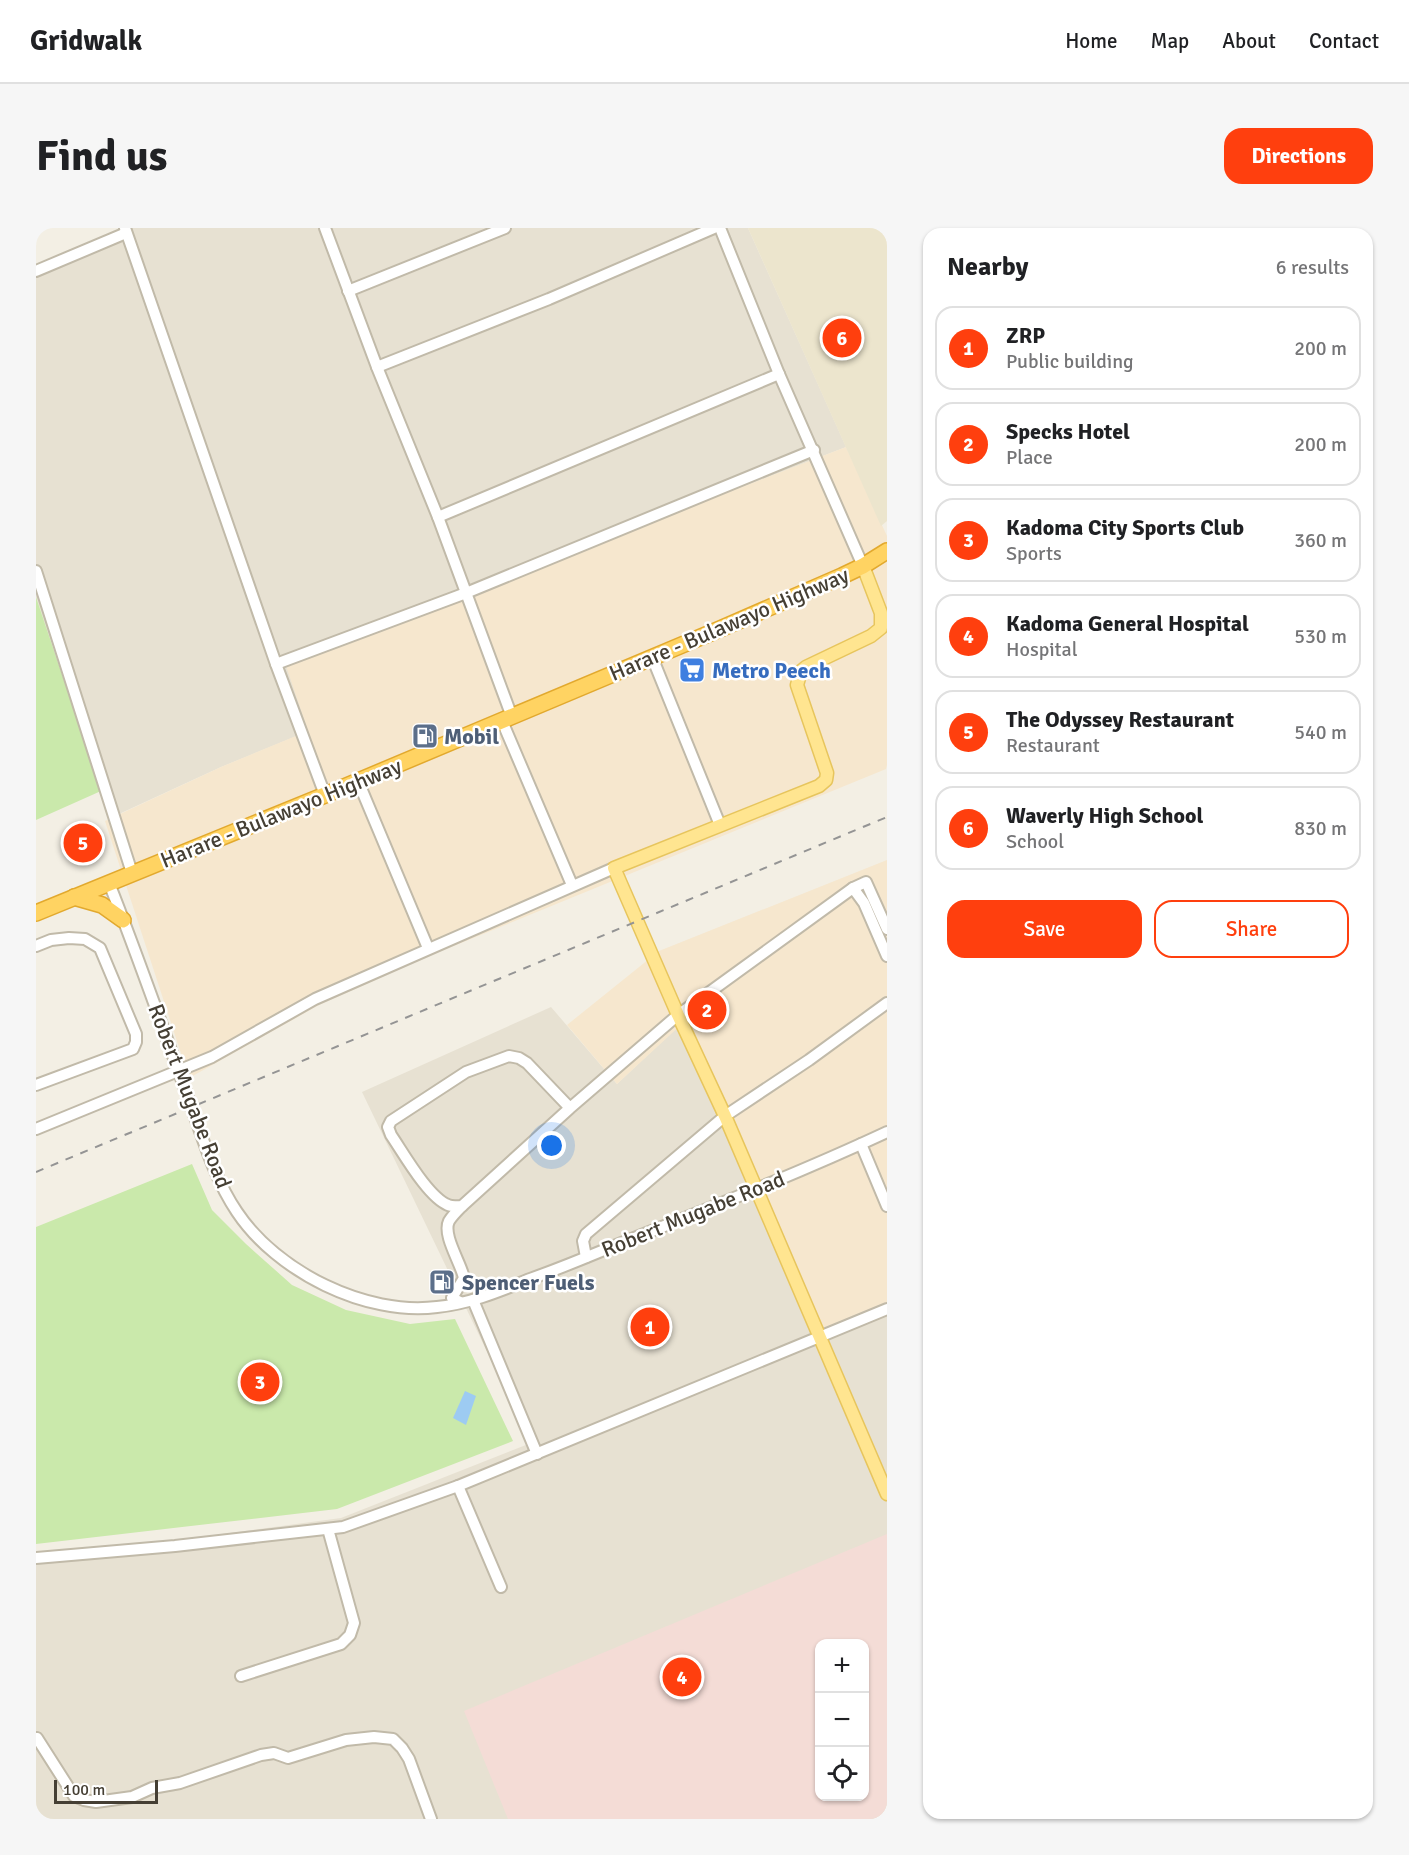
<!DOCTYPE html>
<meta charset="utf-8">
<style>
body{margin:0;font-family:Signika,sans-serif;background:#f6f6f6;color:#202124}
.controls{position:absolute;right:18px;bottom:18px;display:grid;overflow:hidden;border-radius:12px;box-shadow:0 2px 4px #0004}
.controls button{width:54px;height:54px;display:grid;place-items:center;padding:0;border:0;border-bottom:2px solid #e0e0e0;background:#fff;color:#202124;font:30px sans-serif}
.scale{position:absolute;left:18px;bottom:15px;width:104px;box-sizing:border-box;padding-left:6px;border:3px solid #453f34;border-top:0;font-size:16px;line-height:21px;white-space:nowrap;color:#453f34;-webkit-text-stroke:4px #fff;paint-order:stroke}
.you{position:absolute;left:516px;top:918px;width:21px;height:21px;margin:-15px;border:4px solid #fff;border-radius:50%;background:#1a73e8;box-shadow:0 0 0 9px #1a73e833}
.badge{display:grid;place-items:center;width:39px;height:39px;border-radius:50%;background:#ff3f0e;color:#fff;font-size:20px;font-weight:700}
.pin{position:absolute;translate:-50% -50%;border:3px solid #fff;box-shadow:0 2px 6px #0006}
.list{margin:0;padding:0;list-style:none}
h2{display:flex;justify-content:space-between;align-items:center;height:78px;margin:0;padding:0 24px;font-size:26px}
h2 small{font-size:20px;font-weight:400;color:#757577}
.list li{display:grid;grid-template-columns:39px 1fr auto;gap:18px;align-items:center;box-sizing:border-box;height:84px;margin:0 12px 12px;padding:0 12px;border:2px solid #e0e0e0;border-radius:18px}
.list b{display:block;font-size:22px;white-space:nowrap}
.list p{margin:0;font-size:20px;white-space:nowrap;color:#757577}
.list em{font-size:20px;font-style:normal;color:#757577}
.actions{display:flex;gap:12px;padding:18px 24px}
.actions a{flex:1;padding:14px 0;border:2px solid #ff3f0e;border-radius:18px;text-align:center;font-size:21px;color:#ff3f0e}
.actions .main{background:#ff3f0e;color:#fff}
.icon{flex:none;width:33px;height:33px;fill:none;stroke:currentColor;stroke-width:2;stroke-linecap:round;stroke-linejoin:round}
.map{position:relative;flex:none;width:851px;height:1591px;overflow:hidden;border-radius:18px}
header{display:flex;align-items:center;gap:36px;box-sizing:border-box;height:84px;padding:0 30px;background:#fff;border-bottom:2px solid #e0e0e0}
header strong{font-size:28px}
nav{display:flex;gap:33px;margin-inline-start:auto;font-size:21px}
.intro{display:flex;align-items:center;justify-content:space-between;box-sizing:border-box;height:144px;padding:0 36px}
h1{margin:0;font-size:42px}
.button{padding:15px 27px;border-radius:18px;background:#ff3f0e;color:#fff;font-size:21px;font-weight:700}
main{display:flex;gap:36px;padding:0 36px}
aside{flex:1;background:#fff;border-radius:18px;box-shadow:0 2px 4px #0004}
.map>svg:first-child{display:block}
.residential{fill:#e7e1d2;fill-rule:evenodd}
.commercial{fill:#f6e7ce}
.education{fill:#ece5cd}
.medical{fill:#f4dcd6;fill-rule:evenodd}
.green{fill:#cae9ab}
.water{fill:#9dcbf2}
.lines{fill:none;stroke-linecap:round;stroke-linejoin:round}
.minor-casing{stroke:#c1baa9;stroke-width:14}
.major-casing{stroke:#e7c55d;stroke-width:15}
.highway-casing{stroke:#e2a92e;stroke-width:18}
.minor{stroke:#fff;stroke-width:10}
.major{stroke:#ffe590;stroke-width:12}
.highway{stroke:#ffd362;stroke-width:15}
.rail{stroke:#949494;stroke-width:2;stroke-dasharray:8 8;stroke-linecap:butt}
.labels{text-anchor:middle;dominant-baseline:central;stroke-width:5;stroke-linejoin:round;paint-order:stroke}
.street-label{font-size:22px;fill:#453f34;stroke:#fff}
.shop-label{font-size:22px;font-weight:bold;fill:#366cbe;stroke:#fff;text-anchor:start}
.service-label{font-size:22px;font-weight:bold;fill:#4e5e75;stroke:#fff;text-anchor:start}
</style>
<header>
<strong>Gridwalk</strong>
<nav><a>Home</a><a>Map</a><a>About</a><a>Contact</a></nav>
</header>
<div class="intro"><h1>Find us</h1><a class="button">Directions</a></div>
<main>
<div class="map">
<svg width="851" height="1591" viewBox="0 0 851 1591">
<rect width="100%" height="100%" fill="#f3efe4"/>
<g class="residential">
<path d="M93,0h619l98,219 -560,216 23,68 -88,36 -102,47 -9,-27 -9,4 -65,-194v-331z"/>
<path d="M515,779l66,77 67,-63 139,307 64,-25v516h-851v-260l305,-41 190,-75 -169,-351zM784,1416h44v152h-44z"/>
</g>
<g class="commercial">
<path d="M810,219l41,89v229l-1,4 -452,185 -115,51 -130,73 -84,-257 116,-54 87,-36 -23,-68z"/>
<path d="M851,632v443l-64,25 -139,-306 -67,62 -50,-59 92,-74z"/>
</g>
<path class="education" d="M712,0h139v293l-6,5z"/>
<path class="medical" d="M851,1306v285h-379l-44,-108zM784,1416h44v152h-44z"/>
<g class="green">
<path d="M0,369l65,194 -65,29z"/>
<path d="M156,936l20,46 34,34 46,41 54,25 64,14 45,-5 58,122 -176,68 -301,35v-317z"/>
</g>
<path class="water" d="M429,1163l11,5 -10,29 -13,-7z"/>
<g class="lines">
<defs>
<g id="minor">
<path d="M89,0l151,436 49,131"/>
<path d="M289,0l52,139 61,150 74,200"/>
<path d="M684,0l59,146 84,192"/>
<path d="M0,43l90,-38"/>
<path d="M312,63l157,-63"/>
<path d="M341,139l172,-68 165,-71"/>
<path d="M402,289l341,-143"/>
<path d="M0,343l96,302"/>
<path d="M616,429l68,168"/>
<path d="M240,436l190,-71 348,-143"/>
<path d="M466,493l70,164"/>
<path d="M322,553l70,167"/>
<path d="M73,655c27,68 51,137 76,206 16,42 27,86 52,123 40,60 129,104 200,95 32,-3 63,-16 93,-28 25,-9 50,-19 74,-29 95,-38 191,-75 283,-118"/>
<path d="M817,660l11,15 23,53"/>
<path d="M0,718l15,-6 18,-2 16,1 15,9 36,86v8l-3,7 -97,36"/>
<path d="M534,880l-43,-45 -8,-5 -10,-2 -43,16 -75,49 -3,6 3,8c13,19 37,62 57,70 4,2 9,1 14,1l108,-98 108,-93 175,-127 13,-6 21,47"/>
<path d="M0,901l176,-72 103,-58 299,-131"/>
<path d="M825,916l26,62"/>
<path d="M550,1029l-3,-16 3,-7 139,-118 84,-56 78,-57"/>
<path d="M437,1072l64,154"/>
<path d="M424,1074l-8,-4 12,-20c-3,-15 -22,-43 -15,-57 3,-5 9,-11 13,-15"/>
<path d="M422,1258l43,101"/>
<path d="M0,1330l139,-12 168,-19 115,-41 429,-177"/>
<path d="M205,1448l100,-32 9,-9 4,-12 -26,-94"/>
<path d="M1,1510l37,58 10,4 12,2 36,-5 20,-9 28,-5 81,-28 13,-2 14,5 58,-18 28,-3 19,2 9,9 7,11 22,60"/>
</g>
<path id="major" d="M827,338l18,47v15l-10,8 -65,31 -5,4 -4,14 30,88 -1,7 -7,6 -205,82 64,147 47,101 162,378"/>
<g id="highway">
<path d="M38,669l28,8 21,15"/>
<path d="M0,685l289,-118 395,-166 122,-53 21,-10 24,-15"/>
</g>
</defs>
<use href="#minor" class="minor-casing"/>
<use href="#major" class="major-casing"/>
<use href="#highway" class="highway-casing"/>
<use href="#minor" class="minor"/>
<use href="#major" class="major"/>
<use href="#highway" class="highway"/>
<path class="rail" d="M0,944l851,-355"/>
</g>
<defs>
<symbol id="supermarket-square" viewBox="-11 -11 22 22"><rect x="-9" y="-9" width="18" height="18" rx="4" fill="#3f7fe0" stroke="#fff"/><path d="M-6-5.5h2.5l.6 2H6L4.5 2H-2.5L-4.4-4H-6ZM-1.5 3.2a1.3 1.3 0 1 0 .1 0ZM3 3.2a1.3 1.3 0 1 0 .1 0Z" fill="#fff"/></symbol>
<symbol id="fuel-square" viewBox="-11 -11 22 22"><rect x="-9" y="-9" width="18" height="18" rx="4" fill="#5c6f8a" stroke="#fff"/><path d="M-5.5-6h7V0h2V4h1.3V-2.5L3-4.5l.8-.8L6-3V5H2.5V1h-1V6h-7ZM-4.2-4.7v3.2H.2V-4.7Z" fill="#fff"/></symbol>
</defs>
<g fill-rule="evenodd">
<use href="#supermarket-square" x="641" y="427" width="30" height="30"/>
<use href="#fuel-square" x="374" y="493" width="30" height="30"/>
<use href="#fuel-square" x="391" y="1039" width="30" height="30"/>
</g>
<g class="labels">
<g class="street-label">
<text transform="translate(693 396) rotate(-23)">Harare - Bulawayo Highway</text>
<text transform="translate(245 585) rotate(-22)">Harare - Bulawayo Highway</text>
<text transform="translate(154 868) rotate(69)">Robert Mugabe Road</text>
<text transform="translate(657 986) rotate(-22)">Robert Mugabe Road</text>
</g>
<g class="shop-label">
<text x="676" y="442">Metro Peech</text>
</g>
<g class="service-label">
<text x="408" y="508">Mobil</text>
<text x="426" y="1054">Spencer Fuels</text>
</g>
</g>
</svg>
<div class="controls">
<button>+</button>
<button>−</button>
<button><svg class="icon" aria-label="locate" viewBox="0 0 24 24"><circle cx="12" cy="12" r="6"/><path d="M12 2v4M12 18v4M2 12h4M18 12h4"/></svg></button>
</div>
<div class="scale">100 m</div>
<div class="you"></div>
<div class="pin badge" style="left:614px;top:1099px">1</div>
<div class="pin badge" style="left:671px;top:782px">2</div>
<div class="pin badge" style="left:224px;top:1154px">3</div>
<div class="pin badge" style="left:646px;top:1449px">4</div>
<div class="pin badge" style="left:47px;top:615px">5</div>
<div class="pin badge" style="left:806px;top:110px">6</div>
</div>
<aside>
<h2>Nearby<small>6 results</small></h2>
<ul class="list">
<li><span class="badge">1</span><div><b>ZRP</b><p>Public building</p></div><em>200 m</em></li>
<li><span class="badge">2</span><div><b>Specks Hotel</b><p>Place</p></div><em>200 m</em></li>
<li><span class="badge">3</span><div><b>Kadoma City Sports Club</b><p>Sports</p></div><em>360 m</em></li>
<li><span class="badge">4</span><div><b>Kadoma General Hospital</b><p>Hospital</p></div><em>530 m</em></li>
<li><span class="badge">5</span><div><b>The Odyssey Restaurant</b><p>Restaurant</p></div><em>540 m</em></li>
<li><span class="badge">6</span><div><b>Waverly High School</b><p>School</p></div><em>830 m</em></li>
</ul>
<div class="actions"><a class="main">Save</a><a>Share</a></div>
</aside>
</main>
